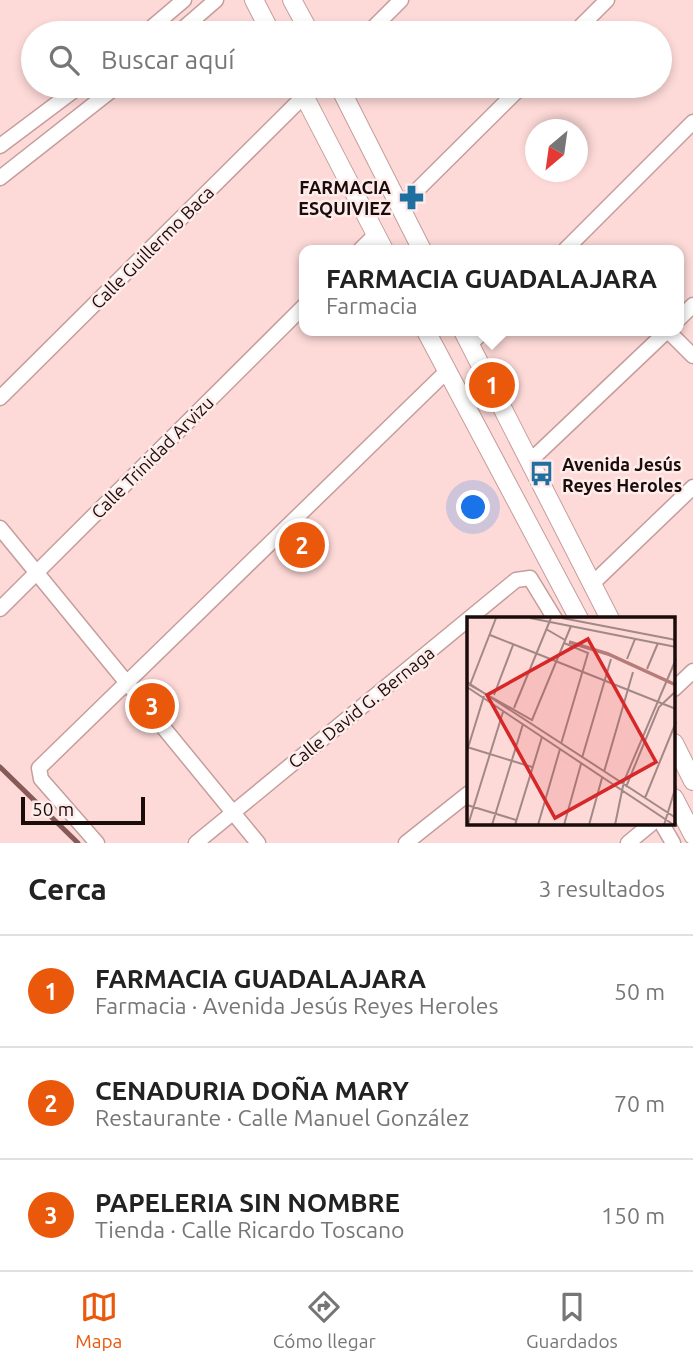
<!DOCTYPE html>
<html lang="es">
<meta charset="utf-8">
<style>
body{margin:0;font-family:Ubuntu,sans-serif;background:#f2f2f2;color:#222}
.compass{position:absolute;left:525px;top:119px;width:63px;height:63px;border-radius:50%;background:#fff;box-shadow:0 4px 10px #0003;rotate:209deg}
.scale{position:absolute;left:21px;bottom:18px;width:124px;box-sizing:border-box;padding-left:7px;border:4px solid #1a0c0b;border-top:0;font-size:19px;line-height:24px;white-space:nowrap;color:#1a0c0b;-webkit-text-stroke:5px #feeceb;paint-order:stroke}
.you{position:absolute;left:474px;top:508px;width:24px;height:24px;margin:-18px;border:5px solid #fff;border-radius:50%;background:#1a73e8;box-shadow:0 0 0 10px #1a73e833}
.badge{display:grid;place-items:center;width:46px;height:46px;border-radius:50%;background:#ea580c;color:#fff;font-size:23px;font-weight:700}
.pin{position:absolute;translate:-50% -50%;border:4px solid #fff;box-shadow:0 2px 7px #0006}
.popup{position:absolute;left:299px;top:245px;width:385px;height:91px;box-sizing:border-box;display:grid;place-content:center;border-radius:14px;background:#fff;filter:drop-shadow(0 2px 5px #0005);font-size:23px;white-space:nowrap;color:#767676}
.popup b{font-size:26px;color:#222}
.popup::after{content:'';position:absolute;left:50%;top:100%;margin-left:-14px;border:14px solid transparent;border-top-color:#fff}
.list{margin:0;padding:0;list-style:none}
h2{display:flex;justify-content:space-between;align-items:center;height:91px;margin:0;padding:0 28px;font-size:30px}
h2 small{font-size:23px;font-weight:400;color:#767676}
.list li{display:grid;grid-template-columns:46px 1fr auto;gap:21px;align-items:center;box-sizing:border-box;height:112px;padding:0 28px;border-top:2px solid #e0e0e0}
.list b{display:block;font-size:26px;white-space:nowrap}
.list p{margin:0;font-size:23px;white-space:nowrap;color:#767676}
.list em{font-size:23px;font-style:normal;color:#767676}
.icon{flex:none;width:38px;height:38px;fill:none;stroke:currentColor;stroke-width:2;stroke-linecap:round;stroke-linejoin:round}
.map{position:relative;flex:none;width:693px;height:843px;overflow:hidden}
.search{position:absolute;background:#fff;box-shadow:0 4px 10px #0003;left:21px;right:21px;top:21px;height:77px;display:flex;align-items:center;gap:18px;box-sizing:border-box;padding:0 24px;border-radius:38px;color:#767676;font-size:26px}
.sheet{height:427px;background:#fff}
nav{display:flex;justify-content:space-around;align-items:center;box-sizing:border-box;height:98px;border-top:2px solid #e0e0e0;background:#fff;font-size:19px;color:#767676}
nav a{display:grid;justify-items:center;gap:4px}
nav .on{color:#ea580c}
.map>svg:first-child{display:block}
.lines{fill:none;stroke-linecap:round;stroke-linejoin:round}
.stream{stroke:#875a58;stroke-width:5}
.minor-casing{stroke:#c69d9b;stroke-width:17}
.tertiary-casing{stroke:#c69d9b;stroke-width:20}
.minor{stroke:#fff;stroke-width:14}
.tertiary{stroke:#fff;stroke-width:18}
.labels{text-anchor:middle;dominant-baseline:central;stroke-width:5;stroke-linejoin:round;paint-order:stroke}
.poi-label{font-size:18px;font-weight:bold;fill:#1a0c0b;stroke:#feeceb;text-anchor:end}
.street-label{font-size:18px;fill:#1a0c0b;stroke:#feeceb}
.inset-river{fill:none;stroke:#b67c79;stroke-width:3.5}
.inset-road{fill:none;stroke:#a28886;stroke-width:2}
.view{fill:#d62828;fill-opacity:0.15;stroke:#d62828;stroke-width:3.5}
.inset-edge{fill:none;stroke:#1a0c0b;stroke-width:3.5}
</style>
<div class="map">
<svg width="693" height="843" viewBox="0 0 693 843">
<rect width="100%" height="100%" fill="#fddad8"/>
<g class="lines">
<path class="stream" d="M0,767l78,76"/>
<defs>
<g id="minor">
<path d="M145,33l39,-33"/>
<path d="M178,33l38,-33"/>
<path d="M368,33l33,-33"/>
<path d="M574,33l33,-33"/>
<path d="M0,146l80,-60"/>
<path d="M0,178l117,-92"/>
<path d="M400,207l122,-121"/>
<path d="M360,250l15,-15"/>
<path d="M565,250l128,-128"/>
<path d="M679,319l14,-14"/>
<path d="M668,331l25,25"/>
<path d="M470,344l14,-13"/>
<path d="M0,398l304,-302"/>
<path d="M530,461l137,-130"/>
<path d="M0,528l258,315"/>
<path d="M592,584l101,-97"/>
<path d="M0,609l305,-304"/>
<path d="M674,689l19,-18"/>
<path d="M662,824l11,19"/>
<path d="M97,843l-56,-64 -2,-11 408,-397"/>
<path d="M196,843l320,-263 14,-2 25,41"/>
<path d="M406,843l63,-50"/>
<path d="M628,843l23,-19"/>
</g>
<g id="tertiary">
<path d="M254,0l17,33"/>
<path d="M292,0l18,33"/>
<path d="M299,86l85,164"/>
<path d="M339,86l83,164"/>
<path d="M426,331l153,288"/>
<path d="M463,331l147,288"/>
<path d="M674,743l19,38"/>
<path d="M674,798l19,37"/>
</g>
</defs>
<use href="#minor" class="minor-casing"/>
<use href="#tertiary" class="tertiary-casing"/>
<use href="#minor" class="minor"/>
<use href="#tertiary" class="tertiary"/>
</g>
<defs>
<symbol id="pharmacy-bare" viewBox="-9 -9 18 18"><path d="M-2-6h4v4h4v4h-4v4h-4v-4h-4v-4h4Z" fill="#206fa1" stroke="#feeceb" stroke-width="2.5" paint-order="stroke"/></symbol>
<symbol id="bus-bare" viewBox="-9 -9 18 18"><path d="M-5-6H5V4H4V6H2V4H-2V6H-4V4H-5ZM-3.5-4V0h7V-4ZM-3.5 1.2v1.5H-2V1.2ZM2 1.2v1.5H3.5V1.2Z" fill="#206fa1" stroke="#feeceb" stroke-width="2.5" paint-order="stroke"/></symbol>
</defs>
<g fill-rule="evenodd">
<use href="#pharmacy-bare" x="394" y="180" width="35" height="35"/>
<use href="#bus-bare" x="524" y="456" width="35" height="35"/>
</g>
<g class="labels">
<g class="poi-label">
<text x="391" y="187">FARMACIA<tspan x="391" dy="21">ESQUIVIEZ</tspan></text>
<text x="562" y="464" text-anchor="start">Avenida Jesús<tspan x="562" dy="21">Reyes Heroles</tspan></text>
</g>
<g class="street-label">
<text transform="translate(152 247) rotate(-45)">Calle Guillermo Baca</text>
<text transform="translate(152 457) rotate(-45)">Calle Trinidad Arvizu</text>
<text transform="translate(361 707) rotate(-39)">Calle David G. Bernaga</text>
</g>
</g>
<g transform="translate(467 617)">
<rect width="208" height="208" fill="#fddad8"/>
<path class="inset-river" d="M102,25l39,12 68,31"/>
<path class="inset-road" d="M29,1l-26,67 62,35 39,-94M63,1l146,29M95,1l114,22M79,12l19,11M23,18l186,74M160,42l8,-20M180,52l11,-26M0,65l209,136M0,70l207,138M27,78l19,-50M47,91l37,-90M94,127l27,-91 -24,-10M0,130l65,20M0,134l17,-55M115,141l29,-99M137,155l29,-100M159,170l33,-80 17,-16M178,181l31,-76M0,188l49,15M1,208l35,-113M25,208l31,-101M48,208l27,-88M71,208l22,-76M97,208l17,-61M122,208l13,-47M148,208l9,-44 52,-122M197,208l12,-39"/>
<path class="view" d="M121,22l68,123 -101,56 -68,-123z"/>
<rect width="208" height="208" class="inset-edge"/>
</g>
</svg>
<svg class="compass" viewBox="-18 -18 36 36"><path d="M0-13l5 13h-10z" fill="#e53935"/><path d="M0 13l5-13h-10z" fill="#767676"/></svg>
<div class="scale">50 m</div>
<div class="you"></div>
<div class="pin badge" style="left:492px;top:385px">1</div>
<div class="popup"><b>FARMACIA GUADALAJARA</b>Farmacia</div>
<div class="pin badge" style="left:302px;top:545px">2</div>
<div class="pin badge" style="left:152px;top:706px">3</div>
<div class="search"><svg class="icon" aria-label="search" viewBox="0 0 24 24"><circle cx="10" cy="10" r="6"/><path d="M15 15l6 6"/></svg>Buscar aquí</div>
</div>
<section class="sheet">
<h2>Cerca<small>3 resultados</small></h2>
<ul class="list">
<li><span class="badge">1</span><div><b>FARMACIA GUADALAJARA</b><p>Farmacia · Avenida Jesús Reyes Heroles</p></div><em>50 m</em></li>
<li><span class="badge">2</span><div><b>CENADURIA DOÑA MARY</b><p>Restaurante · Calle Manuel González</p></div><em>70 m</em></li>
<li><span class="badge">3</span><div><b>PAPELERIA SIN NOMBRE</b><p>Tienda · Calle Ricardo Toscano</p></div><em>150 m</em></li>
</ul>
</section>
<nav>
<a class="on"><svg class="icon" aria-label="map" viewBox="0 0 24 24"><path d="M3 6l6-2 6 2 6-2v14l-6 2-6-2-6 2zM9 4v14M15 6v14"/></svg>Mapa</a>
<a><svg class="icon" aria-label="directions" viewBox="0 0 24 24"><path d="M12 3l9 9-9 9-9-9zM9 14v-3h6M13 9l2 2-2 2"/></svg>Cómo llegar</a>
<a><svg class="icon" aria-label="saved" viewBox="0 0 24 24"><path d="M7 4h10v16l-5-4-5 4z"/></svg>Guardados</a>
</nav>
